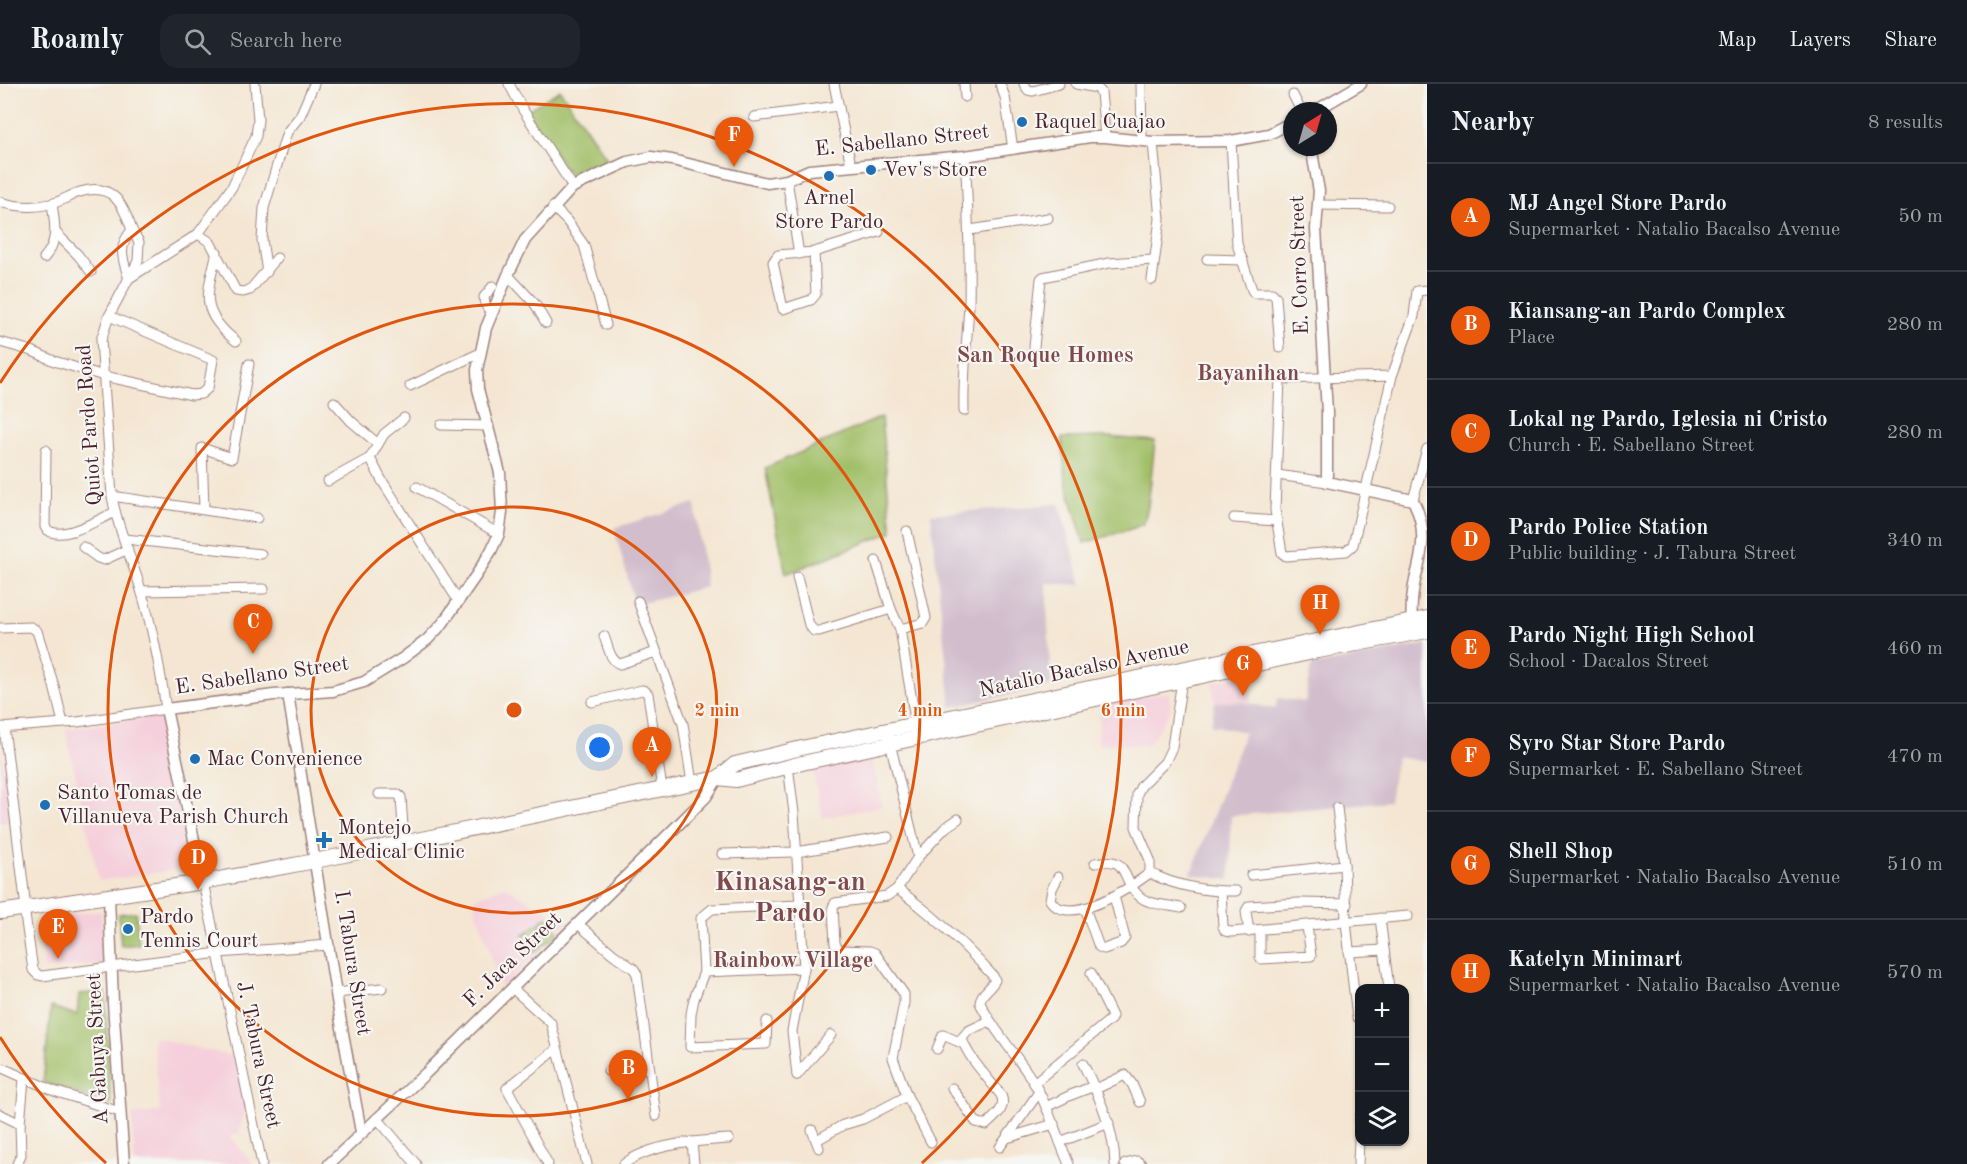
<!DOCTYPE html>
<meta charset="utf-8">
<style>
body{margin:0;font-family:"Old Standard TT",serif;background:#20242c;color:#f1f3f6}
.controls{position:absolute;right:18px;bottom:18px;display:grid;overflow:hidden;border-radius:12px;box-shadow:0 2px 4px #0004}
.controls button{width:54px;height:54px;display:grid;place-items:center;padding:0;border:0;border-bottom:2px solid #363941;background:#171b24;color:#f1f3f6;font:30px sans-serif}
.compass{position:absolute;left:1283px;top:18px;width:54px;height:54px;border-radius:50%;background:#171b24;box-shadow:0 2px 4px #0004;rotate:37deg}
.you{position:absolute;left:600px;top:664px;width:21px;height:21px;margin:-15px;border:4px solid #fff;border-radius:50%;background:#1a73e8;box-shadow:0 0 0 9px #1a73e833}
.badge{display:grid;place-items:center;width:39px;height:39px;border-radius:50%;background:#ea580c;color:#fff;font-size:20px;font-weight:700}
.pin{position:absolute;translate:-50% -50px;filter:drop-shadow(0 2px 3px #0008)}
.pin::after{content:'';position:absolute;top:32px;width:21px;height:18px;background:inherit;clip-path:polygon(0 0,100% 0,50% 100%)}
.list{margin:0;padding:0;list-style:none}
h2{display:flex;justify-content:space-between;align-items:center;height:78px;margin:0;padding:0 24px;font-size:26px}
h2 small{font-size:20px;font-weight:400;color:#9ea1a6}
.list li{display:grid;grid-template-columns:39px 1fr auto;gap:18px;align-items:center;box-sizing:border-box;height:108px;padding:0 24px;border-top:2px solid #363941}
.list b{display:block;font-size:22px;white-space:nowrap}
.list p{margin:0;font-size:20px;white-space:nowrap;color:#9ea1a6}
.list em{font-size:20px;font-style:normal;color:#9ea1a6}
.icon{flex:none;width:33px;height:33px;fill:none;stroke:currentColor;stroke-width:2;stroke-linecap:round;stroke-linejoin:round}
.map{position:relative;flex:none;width:1427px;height:1080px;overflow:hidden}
header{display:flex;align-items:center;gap:36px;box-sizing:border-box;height:84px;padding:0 30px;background:#171b24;border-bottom:2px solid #363941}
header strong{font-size:28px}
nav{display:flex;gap:33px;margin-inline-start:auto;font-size:21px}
.search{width:420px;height:54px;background:#20242c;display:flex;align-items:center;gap:15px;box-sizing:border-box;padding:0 21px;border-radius:18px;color:#9ea1a6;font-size:22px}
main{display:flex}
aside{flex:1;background:#171b24}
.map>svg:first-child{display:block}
.built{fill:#f5cfdb}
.industrial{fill:#d1bdcc}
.green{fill:#a1bf67;stroke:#766f49;stroke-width:1.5}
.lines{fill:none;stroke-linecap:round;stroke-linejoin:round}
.minor-casing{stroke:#9f827e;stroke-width:11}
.tertiary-casing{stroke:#9f827e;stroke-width:13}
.primary-casing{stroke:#9f827e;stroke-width:16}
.minor{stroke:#fff;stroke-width:9}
.tertiary{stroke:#fff;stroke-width:10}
.primary{stroke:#fff;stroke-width:14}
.ring{fill:none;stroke:#e0560e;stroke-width:3}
.poi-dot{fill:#1f6fb2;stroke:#f6f6f2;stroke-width:2}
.labels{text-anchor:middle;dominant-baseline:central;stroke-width:4.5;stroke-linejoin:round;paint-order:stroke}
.poi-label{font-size:21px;fill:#4a1f2b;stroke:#f6f6f2;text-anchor:start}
.street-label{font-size:21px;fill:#4a1f2b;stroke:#f6f6f2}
.neighbourhood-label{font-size:22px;font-weight:bold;fill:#81494c;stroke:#f6f6f2}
.district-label{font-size:27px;font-weight:bold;fill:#81494c;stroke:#f6f6f2}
.centre{fill:#e0560e;stroke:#f6f6f2;stroke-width:3}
.ring-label{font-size:18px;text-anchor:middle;font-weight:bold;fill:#e0560e;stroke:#f6f6f2;stroke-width:4.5;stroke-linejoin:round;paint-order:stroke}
</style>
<header>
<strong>Roamly</strong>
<div class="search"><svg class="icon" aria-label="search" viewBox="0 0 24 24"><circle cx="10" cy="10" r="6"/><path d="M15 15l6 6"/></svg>Search here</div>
<nav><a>Map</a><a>Layers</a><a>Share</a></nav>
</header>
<main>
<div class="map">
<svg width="1427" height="1080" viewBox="0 0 1427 1080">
<rect width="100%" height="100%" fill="#f6f6f2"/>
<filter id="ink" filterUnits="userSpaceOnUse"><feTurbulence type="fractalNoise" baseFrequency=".0167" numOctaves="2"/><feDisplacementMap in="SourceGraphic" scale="12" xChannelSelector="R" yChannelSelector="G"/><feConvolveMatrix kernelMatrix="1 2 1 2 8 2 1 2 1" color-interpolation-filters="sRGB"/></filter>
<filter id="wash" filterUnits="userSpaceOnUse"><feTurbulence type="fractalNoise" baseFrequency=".008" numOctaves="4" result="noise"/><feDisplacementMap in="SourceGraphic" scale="24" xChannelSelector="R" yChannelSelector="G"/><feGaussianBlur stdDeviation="1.35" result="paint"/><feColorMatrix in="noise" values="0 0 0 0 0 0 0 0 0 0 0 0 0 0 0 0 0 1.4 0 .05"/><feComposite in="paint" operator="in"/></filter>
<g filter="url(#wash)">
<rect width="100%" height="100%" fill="#f4e6d2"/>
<g class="built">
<path d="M1247,591l5,29 -9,-2h-28l-3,-20z"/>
<path d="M1169,608l2,18 -23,35 -50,-1 2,-39z"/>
<path d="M161,632l33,151 -95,14 -34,-152z"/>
<path d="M0,651l10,87 -10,1z"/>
<path d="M871,672l11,50 -59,12 -11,-49z"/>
<path d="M504,802l64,37 -66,66 -29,-89z"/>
<path d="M101,827l5,52 -62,6 -5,-52z"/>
<path d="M153,953l83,20 11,49 -9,28 -9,2 24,28h-118l-3,-50 28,-2z"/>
</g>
<g class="industrial">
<path d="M695,419l11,84 -71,18 -21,-77z"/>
<path d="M1059,420l23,81 -36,-2 5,103 -100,21 -20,-193z"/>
<path d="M1427,560v118l-30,-5 -8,44 -158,15 -1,64 -39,-6 54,-142 -34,-7 4,-23h28l32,7 3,-11 27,4 6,-36z"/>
</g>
<g class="green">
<path d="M560,6l50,73 -37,17 -47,-69z"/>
<path d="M881,333l11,115 -106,42 -21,-106z"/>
<path d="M1108,353l47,4 -7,65 -4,17 -10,5 -50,15 -18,-61 -4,-44z"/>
<path d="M136,828l3,32 -18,2 -3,-32z"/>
<path d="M547,833l12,16 -24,19 -12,-17z"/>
<path d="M105,908l6,113 -68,-23 8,-75 26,8 2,-21z"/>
</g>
</g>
<g filter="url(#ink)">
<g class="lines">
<defs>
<g id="minor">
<path d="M509,0l14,26 50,77"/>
<path d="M834,0l17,81"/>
<path d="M964,0l1,13"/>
<path d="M1000,0l5,13 8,52"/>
<path d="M1024,0l4,6 5,1 26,-7"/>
<path d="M1076,0l21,4 4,4 4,45"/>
<path d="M1141,0l1,57"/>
<path d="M1293,11l8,16"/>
<path d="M754,33l84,-11"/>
<path d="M1231,57l6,103 15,46 2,3h18l4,4 4,51"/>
<path d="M787,96l12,74"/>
<path d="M0,118c17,5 33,6 50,2 11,-2 20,-9 30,-12 33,-10 43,12 52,38 -14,16 -10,27 -4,46"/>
<path d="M1318,121l70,1"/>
<path d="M553,123l14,14 17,24 22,80"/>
<path d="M970,146l78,-12"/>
<path d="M56,149l22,22 13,17"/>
<path d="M198,150l12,8 26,49 7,1 7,-2 27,-32"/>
<path d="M217,168c-10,42 -19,59 19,89"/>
<path d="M814,168l2,42 -5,6 -28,9 -10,-47 5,-7 36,-3 65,-20"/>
<path d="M44,174c15,-17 11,-33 8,-54"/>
<path d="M1207,175l36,1"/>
<path d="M267,188l-5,-32 2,-32 23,-76 13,-16 14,-32"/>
<path d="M508,191l27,29 11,19"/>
<path d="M128,195l70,-45 34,-47 24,-51 2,-16 -3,-36"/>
<path d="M1152,196l8,-61 -7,-77"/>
<path d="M491,229l-6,-9 -1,-7 9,-11"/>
<path d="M0,258l32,9 22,10 50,15 88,19 9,-1 7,-6 5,-28 -104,-44"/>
<path d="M1034,263l7,-68 2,-2 66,-14 44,-3"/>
<path d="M1392,292l-112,3 -5,131 7,43 4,3 60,-5 7,-6 39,-169 22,-60 3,-25 10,-1"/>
<path d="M410,302l70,-33"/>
<path d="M334,318l17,19 27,23"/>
<path d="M964,327c-1,-36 3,-70 5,-106 1,-50 -1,-99 -4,-149"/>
<path d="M441,341l48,1"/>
<path d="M46,366l-1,77c12,18 55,-8 70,-15"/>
<path d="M370,374l11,21 78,123"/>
<path d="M1277,391l50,7"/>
<path d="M328,397l42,-23 14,-24 20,-16"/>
<path d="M417,403l82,47"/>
<path d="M112,412l145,22"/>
<path d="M1413,416l14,-51"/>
<path d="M204,425l-2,-61 30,10 17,-94"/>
<path d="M1234,434l42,3"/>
<path d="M125,455l136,15"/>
<path d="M83,463l15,11 6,2 24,-11"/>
<path d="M876,477l15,48 9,20 16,96"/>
<path d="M797,493l12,48 5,6h5l72,-22"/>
<path d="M142,507l122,-2"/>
<path d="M638,517l45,123 9,59"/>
<path d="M0,544l31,-1 6,4 17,55 9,37"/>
<path d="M900,545l23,-6 3,-5 -19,-87"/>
<path d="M604,552c4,10 6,25 16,28l36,-12"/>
<path d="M1182,596l-10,67 -7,15 -24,24 -4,8 -1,33 14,33v13c25,13 58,19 86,18"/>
<path d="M592,618l50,-12 3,1 3,3 14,95"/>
<path d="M4,643l22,181"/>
<path d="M0,644l77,-6 89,-13c-6,-41 -13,-80 -25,-119 -9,-31 -24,-62 -29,-94l-11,-156 8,-24 29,-55 1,-19 -7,-12"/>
<path d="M887,647l31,126 -21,32 -10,7 -52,7 -2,4 2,37 4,6 31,1 5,2 29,41v9l-11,55 14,38 24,46"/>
<path d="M788,682l6,47 10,155 -12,63 5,44"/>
<path d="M379,710h18l4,3 3,45"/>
<path d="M1337,724l7,57 2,57 11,96"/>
<path d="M722,770l74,-2 92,-15"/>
<path d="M918,773l27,-29 13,-9"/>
<path d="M1095,779c36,-8 24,15 44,33 10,9 29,9 42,12"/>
<path d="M1251,791l93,-10"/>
<path d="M1058,793l-6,12 -2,11c19,29 81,-13 100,-27"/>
<path d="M203,798l59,282"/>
<path d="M897,805c36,25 66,54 96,87l2,4c-4,9 -15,13 -15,23 15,30 38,53 54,80 16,26 23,55 35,81"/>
<path d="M1221,807l2,35 2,5 6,1 177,-16"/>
<path d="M24,824l9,62 5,5 4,1 177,-23 110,-8"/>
<path d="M1085,824l14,39 5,2 17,-6 4,-5 -11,-42"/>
<path d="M1380,834l9,70"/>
<path d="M578,840l35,30 21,15 3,5 19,142"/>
<path d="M1260,846v27l1,2 50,-3 -4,-30"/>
<path d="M1249,848l-3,-21 3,-5 50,-3 48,1"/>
<path d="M1349,868l35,-2"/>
<path d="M704,888l100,-4"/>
<path d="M512,904l39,35 36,141"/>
<path d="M336,909l46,-5"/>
<path d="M767,937l-1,23 -76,3 1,-33 3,-15 10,-27 -3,-54 11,-9 88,-4"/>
<path d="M937,965l6,-14 21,9"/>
<path d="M1083,980c16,32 31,64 32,100"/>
<path d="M0,983l54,24 66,21"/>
<path d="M608,987l41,-3"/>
<path d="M797,991l34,-40"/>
<path d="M1034,999l77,-64 1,-3 -21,-43"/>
<path d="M952,1004l24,34 10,3c9,-9 21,-16 15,-30 -11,-15 -35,-39 -39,-57l6,-7 21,-10"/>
<path d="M1046,1023l25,-12 18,-7 11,-1 25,-12 7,9 8,18"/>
<path d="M0,1030l20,10"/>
<path d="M377,1034l39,46"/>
<path d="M812,1046l7,18"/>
<path d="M1007,1054l47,-14"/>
<path d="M817,1056l26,-15 20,-6 44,-23"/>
<path d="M692,1058l2,22"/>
<path d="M1060,1058l49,-19"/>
<path d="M1000,1063l39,-55"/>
<path d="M17,1080l4,-9 -1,-31 4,-45"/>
<path d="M548,1080l-41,-76 50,-39"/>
<path d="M624,1080c26,-20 73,-23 105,-25"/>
<path d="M1125,1080l12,-3 4,3"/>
<path d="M1358,1080l2,-48"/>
</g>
<g id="tertiary">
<path d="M1315,27l46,-27"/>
<path d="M1311,63l8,44 -3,38 11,183v70l86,18c14,28 10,51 2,80 -3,14 -4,33 -3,47"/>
<path d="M288,610l50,312 23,126"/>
<path d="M203,798l-37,-173 108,-14 59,-4 31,-9 39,-24 24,-18 16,-17 34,-49 14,-23 8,-17 3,-22 -2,-39 -22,-84 -1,-19 9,-42 22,-53 17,-35 48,-53 54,-25 24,-5 21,3 95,23 20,-3 22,-10 156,-14 125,-19h15l48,5 78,-1 38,-7 23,-12"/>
<path d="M109,812l4,107 11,161"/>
<path d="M329,1080l97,-91 253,-249 27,-27 12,-19"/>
</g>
<g id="primary">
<path d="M718,694l17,-14 71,-17 621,-129"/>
<path d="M0,828l203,-30 112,-21 377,-78 26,-5 18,2 66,-17 303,-66 213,-46 109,-20"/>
</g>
</defs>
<use href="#minor" class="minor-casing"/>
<use href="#tertiary" class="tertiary-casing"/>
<use href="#primary" class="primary-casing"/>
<use href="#minor" class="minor"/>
<use href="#tertiary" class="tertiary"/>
<use href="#primary" class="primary"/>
</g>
</g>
<g class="ring">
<circle cx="514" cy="626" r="203"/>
<circle cx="514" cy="626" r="406"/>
<path d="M106 1079A609 609 0 0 1 0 953M0 299A609 609 0 1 1 922 1079"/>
</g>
<g class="poi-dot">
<circle cx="1022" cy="38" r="6"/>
<circle cx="871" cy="86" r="6"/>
<circle cx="829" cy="92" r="6"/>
<circle cx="195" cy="675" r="6"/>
<circle cx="45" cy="721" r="6"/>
<path d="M321 747h6v6h6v6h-6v6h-6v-6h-6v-6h6z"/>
<circle cx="128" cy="845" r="6"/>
</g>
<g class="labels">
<g class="poi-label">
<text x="1034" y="38">Raquel Cuajao</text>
<text x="883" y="86">Vev's Store</text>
<text x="829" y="114" text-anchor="middle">Arnel<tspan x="829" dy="24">Store Pardo</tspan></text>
<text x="207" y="675">Mac Convenience</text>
<text x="57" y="709">Santo Tomas de<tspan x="57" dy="24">Villanueva Parish Church</tspan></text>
<text x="338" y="744">Montejo<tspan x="338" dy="24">Medical Clinic</tspan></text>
<text x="140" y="833">Pardo<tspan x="140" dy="24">Tennis Court</tspan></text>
</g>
<g class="street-label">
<text transform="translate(902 57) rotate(-6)">E. Sabellano Street</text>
<text transform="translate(1300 181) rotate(-92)">E. Corro Street</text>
<text transform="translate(90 341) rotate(-94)">Quiot Pardo Road</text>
<text transform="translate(1084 585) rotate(-12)">Natalio Bacalso Avenue</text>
<text transform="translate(262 592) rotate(-8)">E. Sabellano Street</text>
<text transform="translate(513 876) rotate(-44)">F. Jaca Street</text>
<text transform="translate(352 879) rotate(81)">I. Tabura Street</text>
<text transform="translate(98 965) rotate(-93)">A Gabuya Street</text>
<text transform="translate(258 971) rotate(78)">J. Tabura Street</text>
</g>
<g class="neighbourhood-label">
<text x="1045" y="272">San Roque Homes</text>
<text x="1248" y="290">Bayanihan</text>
<text x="793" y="877">Rainbow Village</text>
</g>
<g class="district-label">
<text x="790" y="798">Kinasang-an<tspan x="790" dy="31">Pardo</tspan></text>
</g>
</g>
<circle cx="514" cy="626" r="9" class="centre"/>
<g class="ring-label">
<text x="717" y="632">2 min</text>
<text x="920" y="632">4 min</text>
<text x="1123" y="632">6 min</text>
</g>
</svg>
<div class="controls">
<button>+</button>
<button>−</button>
<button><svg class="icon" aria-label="layers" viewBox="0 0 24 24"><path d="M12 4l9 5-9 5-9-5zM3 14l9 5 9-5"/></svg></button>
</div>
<svg class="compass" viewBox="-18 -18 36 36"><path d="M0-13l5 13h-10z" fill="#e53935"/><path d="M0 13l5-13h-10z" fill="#9ea1a6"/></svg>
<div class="you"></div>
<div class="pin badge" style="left:652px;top:693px">A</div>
<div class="pin badge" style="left:628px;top:1016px">B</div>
<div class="pin badge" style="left:253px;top:570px">C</div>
<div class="pin badge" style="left:198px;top:806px">D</div>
<div class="pin badge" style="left:58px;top:875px">E</div>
<div class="pin badge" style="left:734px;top:83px">F</div>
<div class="pin badge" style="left:1243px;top:612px">G</div>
<div class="pin badge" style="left:1320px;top:551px">H</div>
</div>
<aside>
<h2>Nearby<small>8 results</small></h2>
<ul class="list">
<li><span class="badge">A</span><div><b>MJ Angel Store Pardo</b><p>Supermarket · Natalio Bacalso Avenue</p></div><em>50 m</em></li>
<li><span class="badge">B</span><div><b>Kiansang-an Pardo Complex</b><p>Place</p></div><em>280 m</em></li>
<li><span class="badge">C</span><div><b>Lokal ng Pardo, Iglesia ni Cristo</b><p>Church · E. Sabellano Street</p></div><em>280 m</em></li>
<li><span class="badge">D</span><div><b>Pardo Police Station</b><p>Public building · J. Tabura Street</p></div><em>340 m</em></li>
<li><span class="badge">E</span><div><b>Pardo Night High School</b><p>School · Dacalos Street</p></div><em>460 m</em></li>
<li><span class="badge">F</span><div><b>Syro Star Store Pardo</b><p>Supermarket · E. Sabellano Street</p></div><em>470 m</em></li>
<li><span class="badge">G</span><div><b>Shell Shop</b><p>Supermarket · Natalio Bacalso Avenue</p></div><em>510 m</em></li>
<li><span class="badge">H</span><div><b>Katelyn Minimart</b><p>Supermarket · Natalio Bacalso Avenue</p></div><em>570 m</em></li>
</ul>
</aside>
</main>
